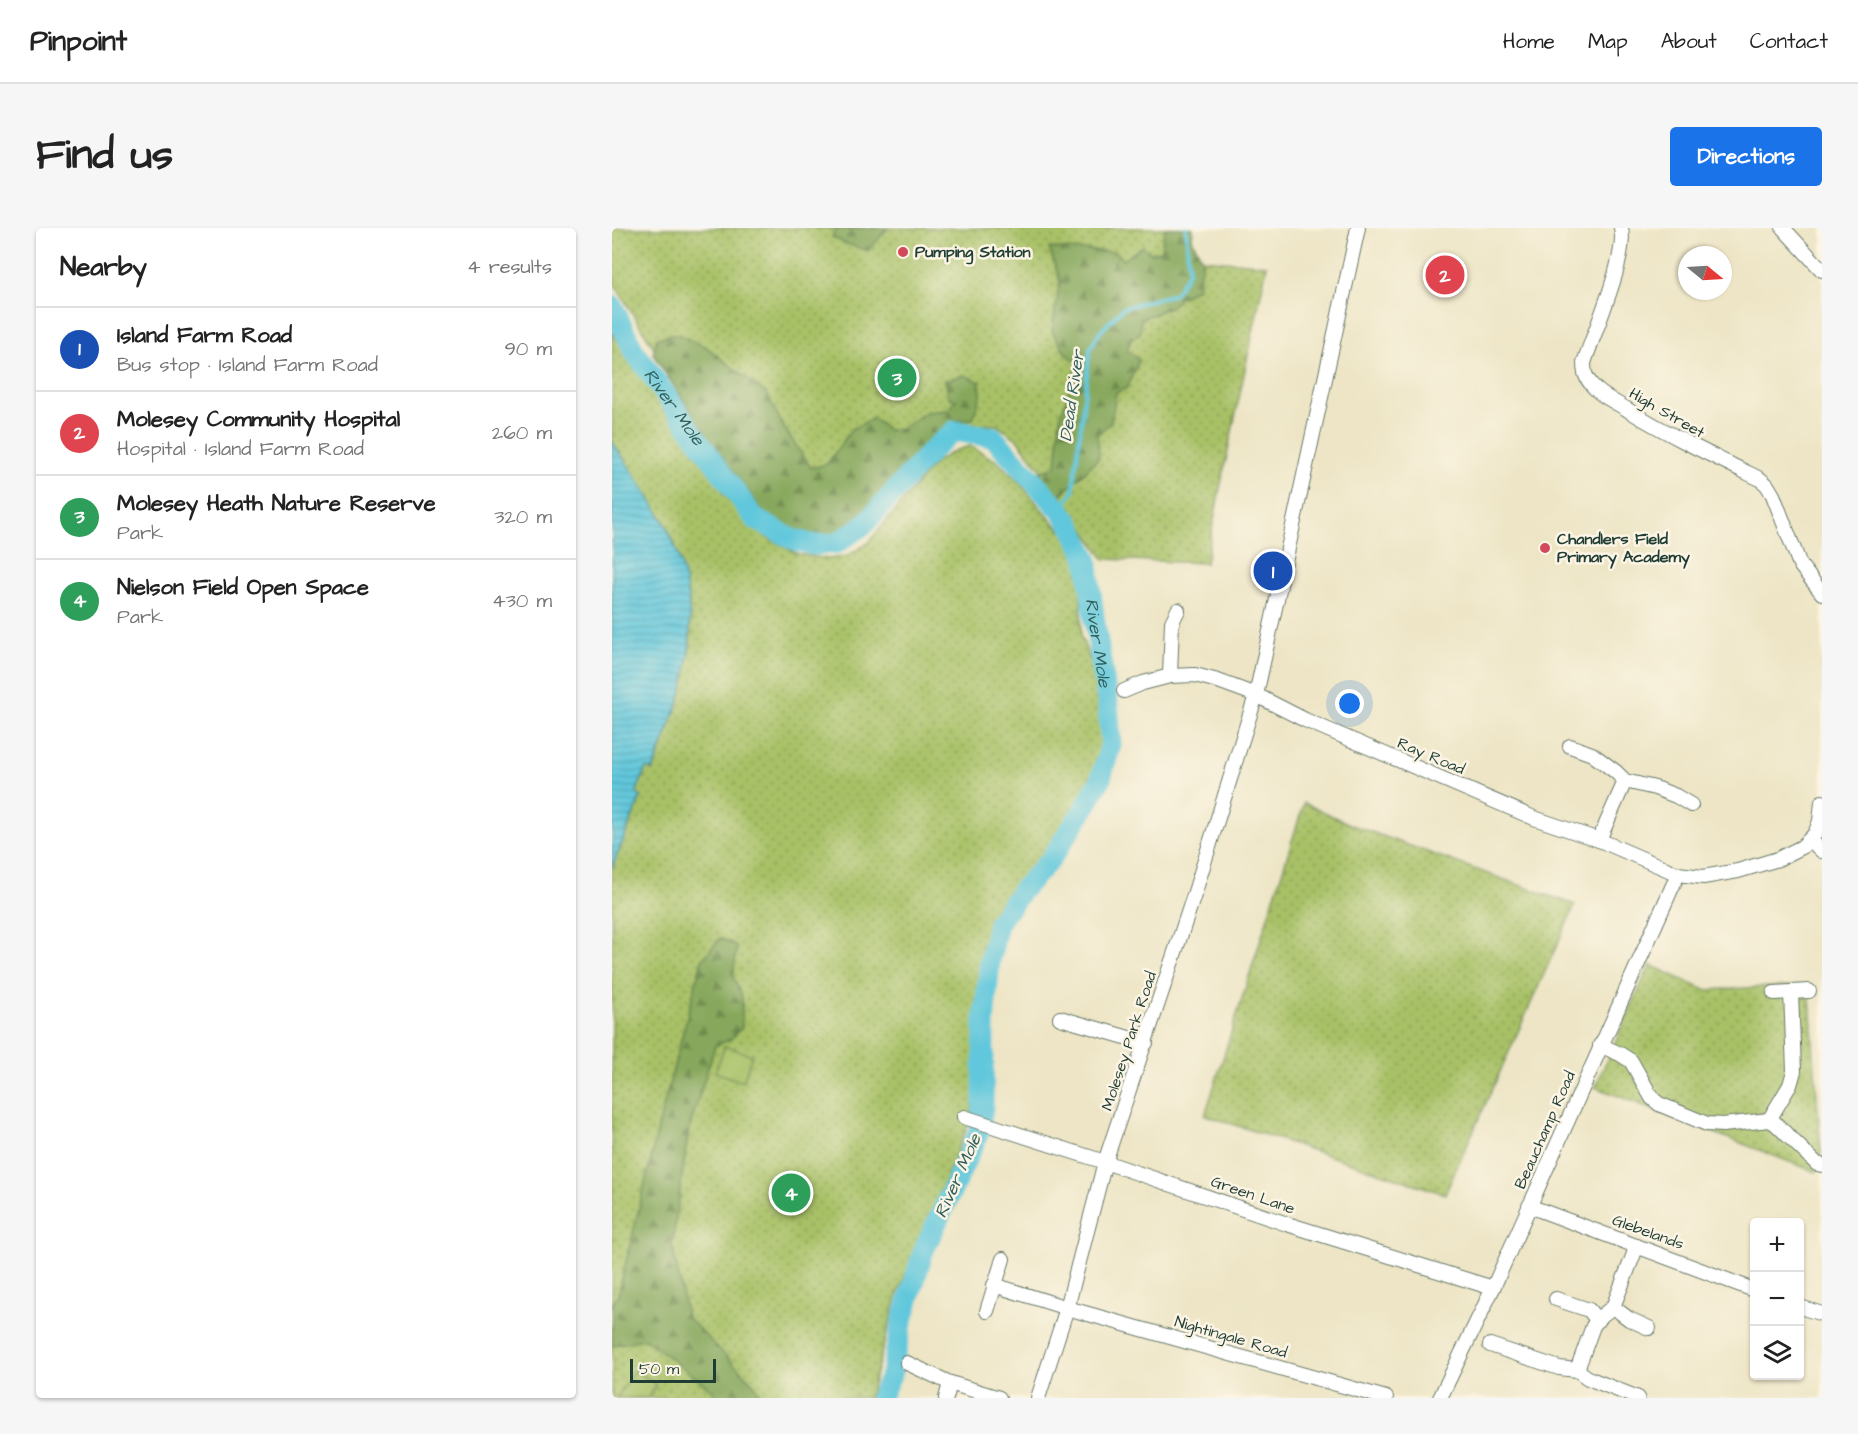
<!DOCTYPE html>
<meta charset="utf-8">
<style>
body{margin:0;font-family:"Architects Daughter",sans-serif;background:#f6f6f6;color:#222}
.controls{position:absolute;right:18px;bottom:18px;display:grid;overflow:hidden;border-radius:6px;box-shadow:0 2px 4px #0004}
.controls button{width:54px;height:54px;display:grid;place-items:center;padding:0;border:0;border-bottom:2px solid #e0e0e0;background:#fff;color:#222;font:30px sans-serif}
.compass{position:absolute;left:1066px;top:18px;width:54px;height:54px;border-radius:50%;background:#fff;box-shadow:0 2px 4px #0004;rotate:108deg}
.scale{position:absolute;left:18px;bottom:15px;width:86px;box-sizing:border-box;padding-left:6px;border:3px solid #1f3d34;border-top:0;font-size:16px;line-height:21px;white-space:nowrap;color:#1f3d34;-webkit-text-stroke:4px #fcf5e5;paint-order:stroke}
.you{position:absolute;left:738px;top:476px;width:21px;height:21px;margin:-15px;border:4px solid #fff;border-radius:50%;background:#1a73e8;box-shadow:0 0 0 9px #1a73e833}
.badge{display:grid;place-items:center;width:39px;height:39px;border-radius:50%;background:#1a73e8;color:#fff;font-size:20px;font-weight:700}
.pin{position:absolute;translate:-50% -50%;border:3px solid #fff;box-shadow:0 2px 6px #0006}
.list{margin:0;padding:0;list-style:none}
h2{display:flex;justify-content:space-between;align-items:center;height:78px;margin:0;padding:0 24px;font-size:26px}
h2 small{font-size:20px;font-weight:400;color:#767676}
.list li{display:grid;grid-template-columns:39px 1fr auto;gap:18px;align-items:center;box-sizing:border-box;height:84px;padding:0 24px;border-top:2px solid #e0e0e0}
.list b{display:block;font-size:22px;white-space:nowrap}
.list p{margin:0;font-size:20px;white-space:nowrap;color:#767676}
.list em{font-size:20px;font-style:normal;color:#767676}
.icon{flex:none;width:33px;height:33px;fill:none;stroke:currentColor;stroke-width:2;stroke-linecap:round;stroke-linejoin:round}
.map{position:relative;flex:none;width:1210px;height:1170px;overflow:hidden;border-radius:6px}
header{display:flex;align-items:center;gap:36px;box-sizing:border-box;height:84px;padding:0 30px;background:#fff;border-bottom:2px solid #e0e0e0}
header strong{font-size:28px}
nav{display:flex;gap:33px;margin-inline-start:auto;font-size:21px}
.intro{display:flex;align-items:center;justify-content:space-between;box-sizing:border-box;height:144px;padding:0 36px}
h1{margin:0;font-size:42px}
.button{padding:15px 27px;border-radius:6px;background:#1a73e8;color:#fff;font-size:21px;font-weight:700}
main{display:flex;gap:36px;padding:0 36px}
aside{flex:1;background:#fff;border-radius:6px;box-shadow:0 2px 4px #0004}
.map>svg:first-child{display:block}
.green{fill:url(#green-dots);stroke:#647f4d;stroke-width:1.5}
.forest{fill:url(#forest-firs);stroke:#527248;stroke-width:1.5}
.pitch{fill:#a8c166;stroke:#647f4d;stroke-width:1.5}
.water{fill:url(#water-rules);stroke:#408288;stroke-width:1.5}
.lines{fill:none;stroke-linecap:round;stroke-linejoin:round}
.stream{stroke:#60c7dc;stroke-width:4}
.river{stroke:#60c7dc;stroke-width:21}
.street-casing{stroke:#677867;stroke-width:16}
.street{stroke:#fff;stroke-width:14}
.poi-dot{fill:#d1495b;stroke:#fcf5e5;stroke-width:2}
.labels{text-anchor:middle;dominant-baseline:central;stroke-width:5;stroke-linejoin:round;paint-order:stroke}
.poi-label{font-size:16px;font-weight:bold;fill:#1f3d34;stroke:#fcf5e5;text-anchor:start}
.street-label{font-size:16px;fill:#1f3d34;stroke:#fcf5e5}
.water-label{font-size:18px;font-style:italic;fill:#2f605e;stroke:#fcf5e5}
</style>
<header>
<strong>Pinpoint</strong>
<nav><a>Home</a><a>Map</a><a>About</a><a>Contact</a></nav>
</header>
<div class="intro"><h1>Find us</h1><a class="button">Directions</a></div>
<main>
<aside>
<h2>Nearby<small>4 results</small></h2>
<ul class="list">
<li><span class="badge" style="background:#1a4fb4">1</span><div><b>Island Farm Road</b><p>Bus stop · Island Farm Road</p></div><em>90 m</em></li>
<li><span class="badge" style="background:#e0444e">2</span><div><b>Molesey Community Hospital</b><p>Hospital · Island Farm Road</p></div><em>260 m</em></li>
<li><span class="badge" style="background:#2e9e5b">3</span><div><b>Molesey Heath Nature Reserve</b><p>Park</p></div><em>320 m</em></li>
<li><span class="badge" style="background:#2e9e5b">4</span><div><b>Nielson Field Open Space</b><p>Park</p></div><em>430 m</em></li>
</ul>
</aside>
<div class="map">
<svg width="1210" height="1170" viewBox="0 0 1210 1170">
<defs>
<pattern id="green-dots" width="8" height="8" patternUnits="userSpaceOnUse" patternTransform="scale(1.5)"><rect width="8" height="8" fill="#a8c166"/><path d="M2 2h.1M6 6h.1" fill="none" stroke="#889e55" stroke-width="1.8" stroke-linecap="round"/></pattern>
<pattern id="forest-firs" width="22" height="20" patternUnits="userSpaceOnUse" patternTransform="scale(1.5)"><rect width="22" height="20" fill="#86a75b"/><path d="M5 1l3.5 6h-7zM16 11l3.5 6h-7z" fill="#6d894c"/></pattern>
<pattern id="water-rules" width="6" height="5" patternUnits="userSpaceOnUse" patternTransform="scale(1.5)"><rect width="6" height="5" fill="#60c7dc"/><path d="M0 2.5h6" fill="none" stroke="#4fa3b3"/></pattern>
</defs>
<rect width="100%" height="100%" fill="#fcf5e5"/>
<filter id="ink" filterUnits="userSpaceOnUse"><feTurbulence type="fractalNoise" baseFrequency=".0167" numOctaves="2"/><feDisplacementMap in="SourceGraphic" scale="12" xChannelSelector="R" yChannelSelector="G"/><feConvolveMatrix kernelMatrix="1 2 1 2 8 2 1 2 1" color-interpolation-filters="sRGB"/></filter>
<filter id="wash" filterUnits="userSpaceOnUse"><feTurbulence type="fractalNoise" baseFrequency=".008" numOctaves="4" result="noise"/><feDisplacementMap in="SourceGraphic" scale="24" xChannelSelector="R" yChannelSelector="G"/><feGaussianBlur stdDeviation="1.35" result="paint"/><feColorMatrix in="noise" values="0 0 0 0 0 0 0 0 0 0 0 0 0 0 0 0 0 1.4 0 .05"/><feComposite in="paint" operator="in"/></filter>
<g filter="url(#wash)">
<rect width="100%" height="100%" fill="#ede5c5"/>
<g class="green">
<path d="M0,0h580l1,58 11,-27 63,6 -49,233 -12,65 -102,-4 -33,-50 -54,-70 -21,-14h-41l-38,21 -73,69 -143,-103 -49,-67 -40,-65z"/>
<path d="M0,104l40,55 30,46 26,32 16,29 22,25 22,19 30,16 31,5 18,-3 21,-13 66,-80 20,-12 16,-5 27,15 21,20 34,40 16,16 10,17 3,16v66l14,37 7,67 -7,29 -15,32 -30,48 -42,43 -23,44v37l-7,61 -5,72 -3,14 -72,174 -29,104h-257v-51l5,-50 -5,9v-438l29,-71 -5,-3 10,-27 7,3 26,-69 5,-20 6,-34 -1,-47 -6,-28 -8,-26 -9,-21 -54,-84z"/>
<path d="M692,575l48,22 223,80 -130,289 -240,-79z"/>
<path d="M1038,737l55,25 104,-5 12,170 -5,17 -221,-85z"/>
</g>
<g class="forest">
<path d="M276,0l-20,23 -24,-8 -12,-6 4,-8z"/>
<path d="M553,0h28l-1,11 10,20 -4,29 -17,9 -11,10 -29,12 -1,14 -9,6 -4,12 12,9 -12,28 -11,5 -5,29 -14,13 2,23 -41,40 -19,-26 17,-5 4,-49 18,-55 -12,-9 -14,-23 8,-51 -11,-32 67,4 7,8 20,-14 7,7 11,-2z"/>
<path d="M65,106l29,13 61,47 16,32 28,42 16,-4 25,-35 21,-11 15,12 13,-1 25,-17 22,-2 8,-10 -7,-3 -4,-17 19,-5 16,7 1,12 -8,25 -17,2 -46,40 -46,56 -35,21 -33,-4 -32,-20 -63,-87 -48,-73 4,-16z"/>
<path d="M108,710l17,8 -4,30 9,21v30l-11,12 -16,7 -26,83 -17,116 15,72 68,68 7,13h-43l-7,-8 -67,-51 -32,6 -1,2v-41l6,-11 45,-187 39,-148z"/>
</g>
<g class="pitch">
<path d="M113,818l27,9 -9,27 -28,-10z"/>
<path d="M22,1142l22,14 -8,14h-31z"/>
</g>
<path class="water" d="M0,213c18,28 39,56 54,85 27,54 31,118 13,175 -8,23 -18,46 -26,69l-7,-2 -10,26 5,2 -29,72z"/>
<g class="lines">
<path class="stream" d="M449,283l12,-20 17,-142 9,-16 24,-25 52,-14 14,-23 -3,-43"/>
<path class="river" id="s1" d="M0,77l22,46 121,168 37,20 22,6 23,-2 28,-19 68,-75 21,-18 39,6 68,74 10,14 16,34 7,58 14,88 3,39 -11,37 -18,31 -31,47 -29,31 -24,33 -8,37 -6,61 -1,86 -4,25 -56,120 -21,71 -11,52 -11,23"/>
</g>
</g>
<g filter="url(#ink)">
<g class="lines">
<defs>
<g id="street">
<path d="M1009,0c7,28 -27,104 -37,135 0,8 1,14 7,21 9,12 25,18 37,26 43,26 87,47 132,69l7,6 6,10 27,70 22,28"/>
<path d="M1171,0l39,42"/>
<path d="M558,448l2,-54 6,-12"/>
<path d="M512,463l19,-8 27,-7 25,-1 23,6 38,14 49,25 229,98 65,22 79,34 25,3 35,-6 40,-12 24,-12 13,-13 5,-13 2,-19"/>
<path d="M958,518l22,8 24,18 9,9 30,7 21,8 15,9"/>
<path d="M987,612l26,-59"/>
<path d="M1198,612l12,11"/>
<path d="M1162,765l35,-2"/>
<path d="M448,790l86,25"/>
<path d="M988,817l20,9 11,7 21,37 7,6 48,20 16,1 46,-5 6,3 42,41 5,1"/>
<path d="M352,889l141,45 182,62 206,64"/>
<path d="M1157,892l21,-35 4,-14 -3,-79"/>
<path d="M917,978l225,84"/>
<path d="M382,1057l73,23 319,90"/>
<path d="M944,1071l33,11 8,10"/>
<path d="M1001,1079l16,12 20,9"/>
<path d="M1188,1079l22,7"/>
<path d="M375,1083l16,-52"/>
<path d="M878,1117l69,23 18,2 11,8 50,20"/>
<path d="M295,1135l43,20 49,15"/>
<path d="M965,1142l16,-44 7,-9 13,-10 24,-61"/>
<path d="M334,1170l4,-15"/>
<path d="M426,1170l29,-90 38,-146 90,-270 61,-197 102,-467"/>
<path d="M828,1170l53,-110 185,-414"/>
</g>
</defs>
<use href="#street" class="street-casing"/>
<use href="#street" class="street"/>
</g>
</g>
<g class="poi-dot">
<circle cx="291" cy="24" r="6"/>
<circle cx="933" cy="320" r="6"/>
</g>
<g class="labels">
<g class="poi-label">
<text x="303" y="24">Pumping Station</text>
<text x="945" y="311">Chandlers Field<tspan x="945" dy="18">Primary Academy</tspan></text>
</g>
<g class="street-label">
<text transform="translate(1055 185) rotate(30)">High Street</text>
<text transform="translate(819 528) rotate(23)">Ray Road</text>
<text transform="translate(517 813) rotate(-72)">Molesey Park Road</text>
<text transform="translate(933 902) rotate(-66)">Beauchamp Road</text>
<text transform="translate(641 967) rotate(19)">Green Lane</text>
<text transform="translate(1036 1004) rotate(20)">Glebelands</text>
<text transform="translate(619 1109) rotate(16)">Nightingale Road</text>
</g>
<g class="water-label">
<text transform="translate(460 168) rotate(-82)">Dead River</text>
<text stroke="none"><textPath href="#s1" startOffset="120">River Mole</textPath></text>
<text stroke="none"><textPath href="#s1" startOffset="788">River Mole</textPath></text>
<text transform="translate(346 948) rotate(-66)">River Mole</text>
</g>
</g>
</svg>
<div class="controls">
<button>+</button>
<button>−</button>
<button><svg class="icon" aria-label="layers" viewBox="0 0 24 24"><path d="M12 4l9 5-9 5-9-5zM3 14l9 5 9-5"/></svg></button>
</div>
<svg class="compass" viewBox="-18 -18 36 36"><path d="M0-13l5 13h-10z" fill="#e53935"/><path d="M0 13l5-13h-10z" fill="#767676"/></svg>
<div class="scale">50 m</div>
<div class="you"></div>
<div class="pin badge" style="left:661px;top:343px;background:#1a4fb4">1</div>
<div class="pin badge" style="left:833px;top:47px;background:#e0444e">2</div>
<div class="pin badge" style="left:285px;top:150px;background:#2e9e5b">3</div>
<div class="pin badge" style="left:179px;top:965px;background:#2e9e5b">4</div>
</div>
</main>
